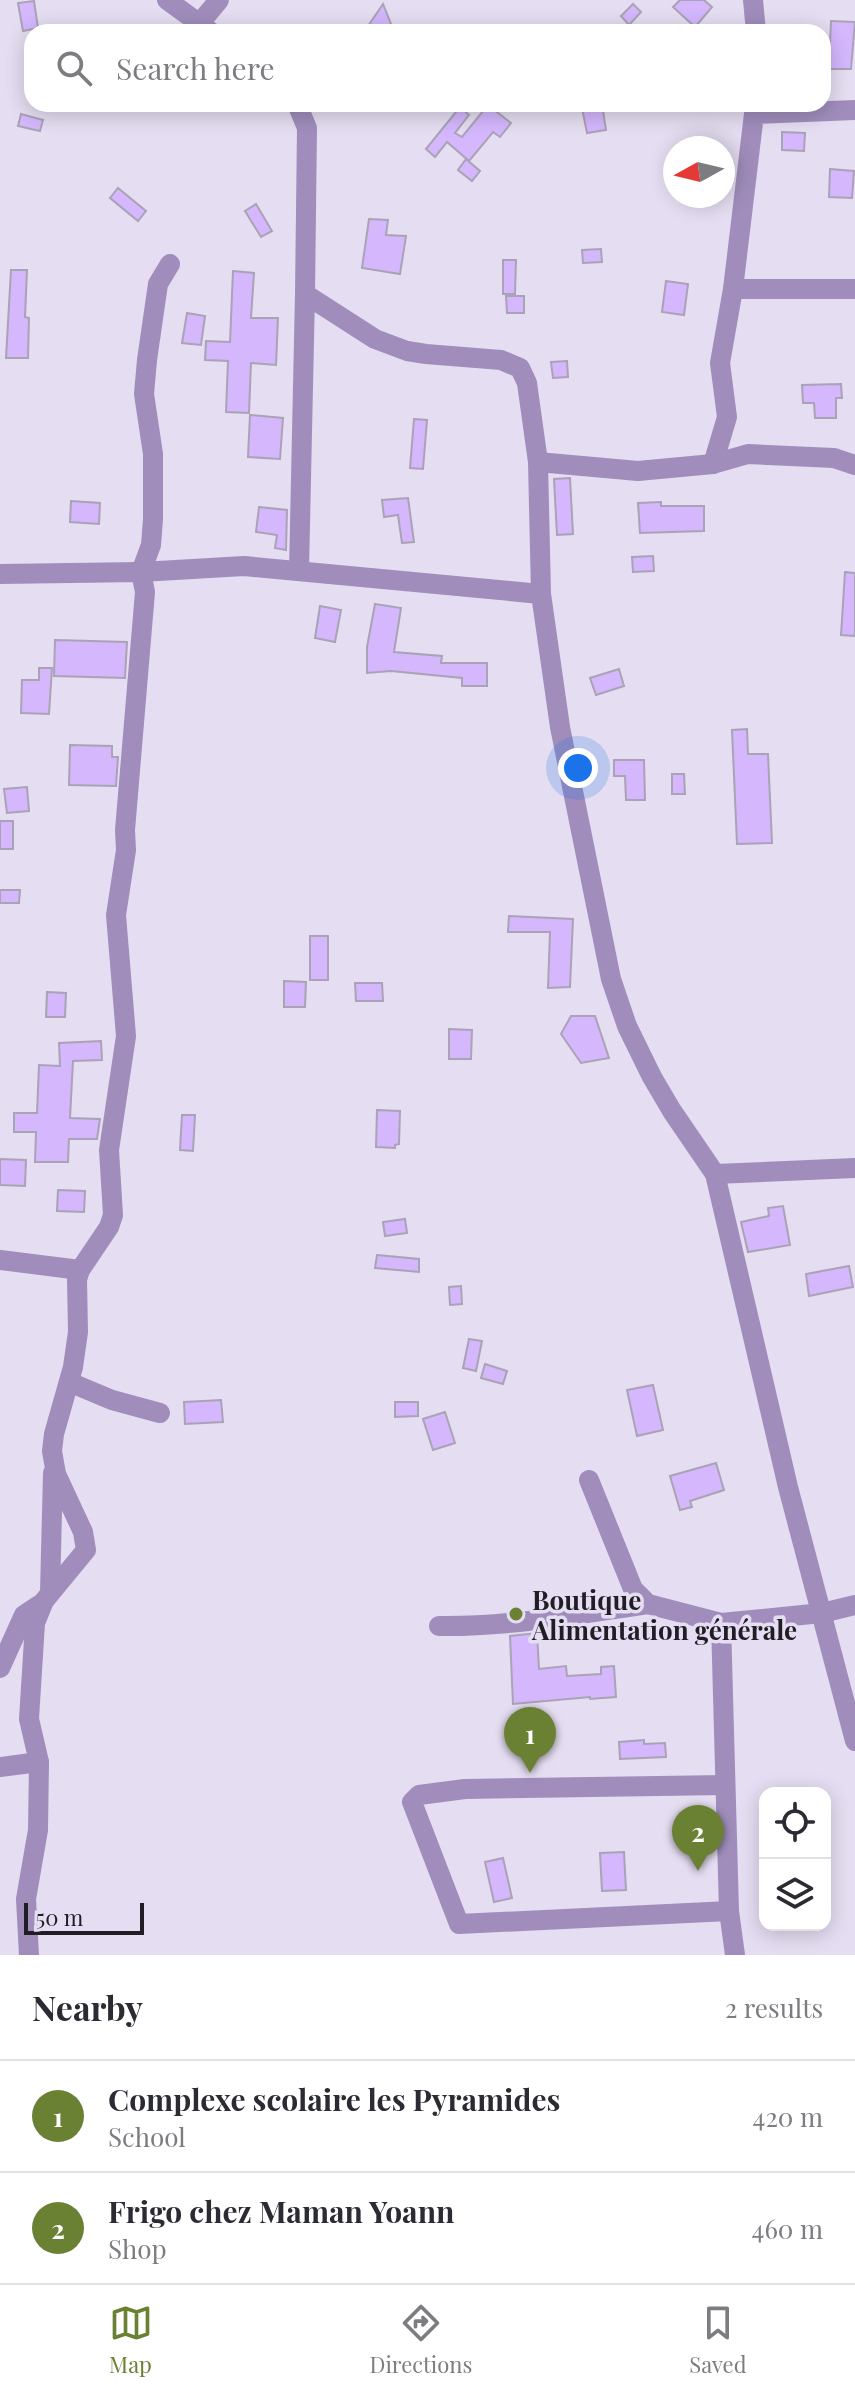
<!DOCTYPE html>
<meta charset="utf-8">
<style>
body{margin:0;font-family:"Playfair Display",serif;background:#f2f2f3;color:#2b2b33}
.controls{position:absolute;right:24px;bottom:24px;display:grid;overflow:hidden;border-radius:16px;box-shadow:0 4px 20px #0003}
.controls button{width:72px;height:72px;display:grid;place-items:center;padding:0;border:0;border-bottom:2px solid #e1e1e2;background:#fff;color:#2b2b33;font:40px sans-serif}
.compass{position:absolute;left:663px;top:136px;width:72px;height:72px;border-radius:50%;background:#fff;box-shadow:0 4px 20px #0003;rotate:262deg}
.scale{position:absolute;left:24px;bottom:20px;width:120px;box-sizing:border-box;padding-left:8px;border:4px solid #201d24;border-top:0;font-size:22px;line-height:28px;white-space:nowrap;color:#201d24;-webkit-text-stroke:6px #e5ddf1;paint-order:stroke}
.you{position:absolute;left:578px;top:768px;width:28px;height:28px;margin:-20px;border:6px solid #fff;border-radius:50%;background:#1a73e8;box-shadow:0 0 0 12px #1a73e833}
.badge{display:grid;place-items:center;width:52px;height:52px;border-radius:50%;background:#6a8133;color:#fff;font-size:26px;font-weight:700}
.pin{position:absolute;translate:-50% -66px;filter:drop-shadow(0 2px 4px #0008)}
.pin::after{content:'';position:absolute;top:42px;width:28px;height:24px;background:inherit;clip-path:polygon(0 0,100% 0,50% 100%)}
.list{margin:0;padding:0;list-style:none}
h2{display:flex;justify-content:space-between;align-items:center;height:104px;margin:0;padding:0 32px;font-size:34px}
h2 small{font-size:26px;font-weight:400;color:#7c7c81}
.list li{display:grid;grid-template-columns:52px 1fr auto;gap:24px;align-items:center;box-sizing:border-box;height:112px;padding:0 32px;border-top:2px solid #e1e1e2}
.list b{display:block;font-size:30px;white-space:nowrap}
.list p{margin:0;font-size:26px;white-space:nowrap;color:#7c7c81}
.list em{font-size:26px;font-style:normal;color:#7c7c81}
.icon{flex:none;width:44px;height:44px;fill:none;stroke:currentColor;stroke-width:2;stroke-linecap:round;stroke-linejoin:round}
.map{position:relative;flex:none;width:855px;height:1955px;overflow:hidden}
.search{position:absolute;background:#fff;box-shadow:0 4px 20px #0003;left:24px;right:24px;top:24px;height:88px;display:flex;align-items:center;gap:20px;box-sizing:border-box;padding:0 28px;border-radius:24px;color:#7c7c81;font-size:30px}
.sheet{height:328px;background:#fff}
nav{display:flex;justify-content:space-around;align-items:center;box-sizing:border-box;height:112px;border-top:2px solid #e1e1e2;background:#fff;font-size:22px;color:#7c7c81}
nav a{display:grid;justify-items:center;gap:4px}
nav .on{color:#6a8133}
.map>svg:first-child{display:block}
.building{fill:#d4b7fd;stroke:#aaa2b5;stroke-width:2}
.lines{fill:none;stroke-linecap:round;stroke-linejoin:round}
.minor{stroke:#a08dbc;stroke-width:20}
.poi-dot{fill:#6a8133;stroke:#e5ddf1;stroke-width:3}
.labels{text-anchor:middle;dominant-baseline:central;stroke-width:7;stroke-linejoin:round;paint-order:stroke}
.poi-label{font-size:26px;font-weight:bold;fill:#201d24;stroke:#e5ddf1;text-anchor:start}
</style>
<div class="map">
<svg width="855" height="1955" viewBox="0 0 855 1955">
<rect width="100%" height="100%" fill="#e5ddf1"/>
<g class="building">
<path d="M680,0h24l8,7 -17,20 -22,-20z"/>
<path d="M34,1l4,27 -15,3 -5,-28z"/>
<path d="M383,4l10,25 -8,3h-21z"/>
<path d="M633,4l8,8 -12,13 -8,-9z"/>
<path d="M831,21l24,1 -4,47h-22z"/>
<path d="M602,104l4,26 -19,3 -5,-25z"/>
<path d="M488,105l23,18 -11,14 -7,-5 -24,29 -22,-19 -12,15 -9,-8 34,-42 9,8 -14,18 7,4z"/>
<path d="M21,114l22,6 -3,11 -22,-5z"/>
<path d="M782,132l23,1 -1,18 -22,-1z"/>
<path d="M466,159l14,12 -8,10 -14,-11z"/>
<path d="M830,169l24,2 -2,27 -23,-1z"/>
<path d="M118,188l28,23 -8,10 -28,-23z"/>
<path d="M256,204l16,27 -11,6 -16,-26z"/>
<path d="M369,219l19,1 -2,15 20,1 -6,38 -38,-6z"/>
<path d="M601,249l1,13 -19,1 -1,-13z"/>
<path d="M503,260h13l-1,34h-12z"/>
<path d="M11,270h16l-2,47 4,1 -1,40h-22z"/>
<path d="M233,271l21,2 -3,45h27l-2,47 -25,-2 -2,50 -23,-1 2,-51 -23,-1 1,-19 24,1z"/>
<path d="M666,281l22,3 -4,31 -22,-3z"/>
<path d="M506,296h18v17h-17z"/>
<path d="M187,313l18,3 -4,29 -19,-2z"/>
<path d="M567,361l1,16 -15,1 -2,-16z"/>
<path d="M841,384l1,14h-6v20h-21l-1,-15h-11l-1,-18z"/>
<path d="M250,415l33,3 -3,41 -32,-2z"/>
<path d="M414,419l13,1 -4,49 -13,-1z"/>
<path d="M570,478l3,56 -16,1 -3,-56z"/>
<path d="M408,498l6,44 -12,1 -4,-28 -14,2 -2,-17z"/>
<path d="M71,501l29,2 -1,21 -29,-2z"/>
<path d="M661,502v4h43v25l-64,2 -2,-30z"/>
<path d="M259,507l28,3 -1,40 -11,-2 2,-13 -21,-3z"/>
<path d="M653,556l1,15 -21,1 -1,-15z"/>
<path d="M845,572l10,1v63l-14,-1z"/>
<path d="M375,604l26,4 -7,44 48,4 -1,7h46v23h-25v-8l-71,-7 -24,2v-26z"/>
<path d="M320,606l21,4 -6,32 -20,-4z"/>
<path d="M55,640l72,2 -2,36 -71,-2z"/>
<path d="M39,668h13l-3,46 -28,-1 1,-33h17z"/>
<path d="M619,669l5,17 -28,9 -6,-17z"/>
<path d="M747,729l1,25h20l4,89 -35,1 -5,-114z"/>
<path d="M70,745l42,1v11h6l-2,29 -47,-1z"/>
<path d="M614,760h30l1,40h-19l-1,-24h-11z"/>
<path d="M672,774h12l1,20h-13z"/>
<path d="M27,787l2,24 -22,2 -3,-24z"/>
<rect x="0" y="821" width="13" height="28"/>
<path d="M0,890h20l-1,13h-19z"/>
<path d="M509,916l64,3 -3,68 -22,1 2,-56h-42z"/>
<rect x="310" y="936" width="18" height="44"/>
<path d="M284,981l22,1 -1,25h-21z"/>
<path d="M355,983h27l1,18h-27z"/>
<path d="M47,992l19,1 -1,24h-19z"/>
<path d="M571,1016h24l14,42 -28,5 -20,-29z"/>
<path d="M449,1029l23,1 -1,29h-22z"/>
<path d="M101,1041l1,19 -29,1 -3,57 30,1 -3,20h-28l-1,23h-33l1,-30h-22v-19h23l2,-48 21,1 -1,-23z"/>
<path d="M377,1110l23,1 -1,33 -4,1v3l-19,-1z"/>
<path d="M182,1115h13l-2,36 -13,-1z"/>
<path d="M0,1159l26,1 -1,26 -25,-1z"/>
<path d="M58,1190l27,1 -1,21 -27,-1z"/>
<path d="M783,1206l7,39 -42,7 -7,-30 28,-6 -1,-8z"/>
<path d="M405,1219l2,14 -22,3 -2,-14z"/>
<path d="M377,1255l42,4v13l-44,-4z"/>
<path d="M849,1266l4,21 -44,9 -3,-22z"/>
<path d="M461,1286l1,18 -12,1 -1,-18z"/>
<path d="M469,1339l13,2 -6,30 -13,-3z"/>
<path d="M485,1364l22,7 -4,13 -22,-6z"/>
<path d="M653,1385l10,45 -26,6 -10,-46z"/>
<path d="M221,1400l2,22 -38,2 -1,-22z"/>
<path d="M395,1402h23v14l-23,1z"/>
<path d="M445,1412l10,31 -22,7 -10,-31z"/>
<path d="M716,1463l8,27 -34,11 2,6 -12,3 -10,-34z"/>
<path d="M537,1633l2,36 27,-3 1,10 34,-2v-7l13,-1 2,31 -26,2v-2l-77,7 -3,-68z"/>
<path d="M644,1740v4l21,-1 1,14 -46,2 -1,-17z"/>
<path d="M624,1852l2,38 -24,1 -2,-38z"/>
<path d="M503,1858l9,40 -18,4 -9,-40z"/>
</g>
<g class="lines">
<g class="minor">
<path d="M167,0l44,32"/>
<path d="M753,0l3,32"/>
<path d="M199,24l20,-24"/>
<path d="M297,104l10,24 -2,166 70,45 32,12 19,3 75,6 19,8 7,15 11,79 3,132 19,133 51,252 16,47 25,51 20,34 43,63 73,313 67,254"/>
<path d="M170,264l-12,20 -11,76 -3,34 9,60v65l-2,26 -10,27 103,-6 297,28"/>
<path d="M733,289h122"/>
<path d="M538,462l100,9 75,-7 35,-10 86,4 21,7"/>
<path d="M713,464l14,-47 -7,-54 13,-74 21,-175 101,-4"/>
<path d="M299,571l6,-277"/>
<path d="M0,574l141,-2 4,20 -20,238 1,20 -10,65 10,121 -17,114 4,65 -4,12 -29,43 -3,9 1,53 -5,35 -19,67 -2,17 4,23 27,58 3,18 -42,51 -9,22 -6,96 10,43 -1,68 -12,69 3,56"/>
<path d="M715,1174l140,-6"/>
<path d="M0,1260l80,10"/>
<path d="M69,1382l43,18 48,13"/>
<path d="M589,1480l44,109 15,15 73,19 101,-10 33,-8"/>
<path d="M50,1592l3,-119"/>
<path d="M721,1623l8,288 6,44"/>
<path d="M439,1626c71,1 140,-12 209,-22"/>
<path d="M0,1668l24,-53 15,-10"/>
<path d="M0,1767l39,-5"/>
<path d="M725,1785l-260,4 -46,6 -7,7 47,122 270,-13"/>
</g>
</g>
<circle class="poi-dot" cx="516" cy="1614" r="8"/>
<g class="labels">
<g class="poi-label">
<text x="532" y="1599">Boutique<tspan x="532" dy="30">Alimentation générale</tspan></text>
</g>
</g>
</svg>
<div class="controls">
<button><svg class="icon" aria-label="locate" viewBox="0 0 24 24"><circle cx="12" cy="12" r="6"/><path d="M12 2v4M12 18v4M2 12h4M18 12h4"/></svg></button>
<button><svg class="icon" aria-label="layers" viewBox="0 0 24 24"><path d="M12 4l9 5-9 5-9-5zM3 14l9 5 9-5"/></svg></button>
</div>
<svg class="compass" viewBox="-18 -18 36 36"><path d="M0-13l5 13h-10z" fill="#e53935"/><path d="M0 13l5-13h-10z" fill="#7c7c81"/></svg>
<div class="scale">50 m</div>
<div class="you"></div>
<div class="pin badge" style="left:530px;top:1773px">1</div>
<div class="pin badge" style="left:698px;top:1871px">2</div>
<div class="search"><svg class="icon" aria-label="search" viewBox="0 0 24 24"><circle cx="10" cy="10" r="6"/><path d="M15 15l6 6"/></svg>Search here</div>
</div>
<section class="sheet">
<h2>Nearby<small>2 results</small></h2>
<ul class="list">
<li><span class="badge">1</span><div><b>Complexe scolaire les Pyramides</b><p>School</p></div><em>420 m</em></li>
<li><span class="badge">2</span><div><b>Frigo chez Maman Yoann</b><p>Shop</p></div><em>460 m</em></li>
</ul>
</section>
<nav>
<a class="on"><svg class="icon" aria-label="map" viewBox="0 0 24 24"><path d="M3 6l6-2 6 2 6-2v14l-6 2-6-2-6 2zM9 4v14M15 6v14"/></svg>Map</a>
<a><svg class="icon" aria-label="directions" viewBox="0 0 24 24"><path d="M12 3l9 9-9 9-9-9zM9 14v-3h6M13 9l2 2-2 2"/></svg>Directions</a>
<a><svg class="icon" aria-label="saved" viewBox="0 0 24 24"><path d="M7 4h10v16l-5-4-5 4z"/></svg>Saved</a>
</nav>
